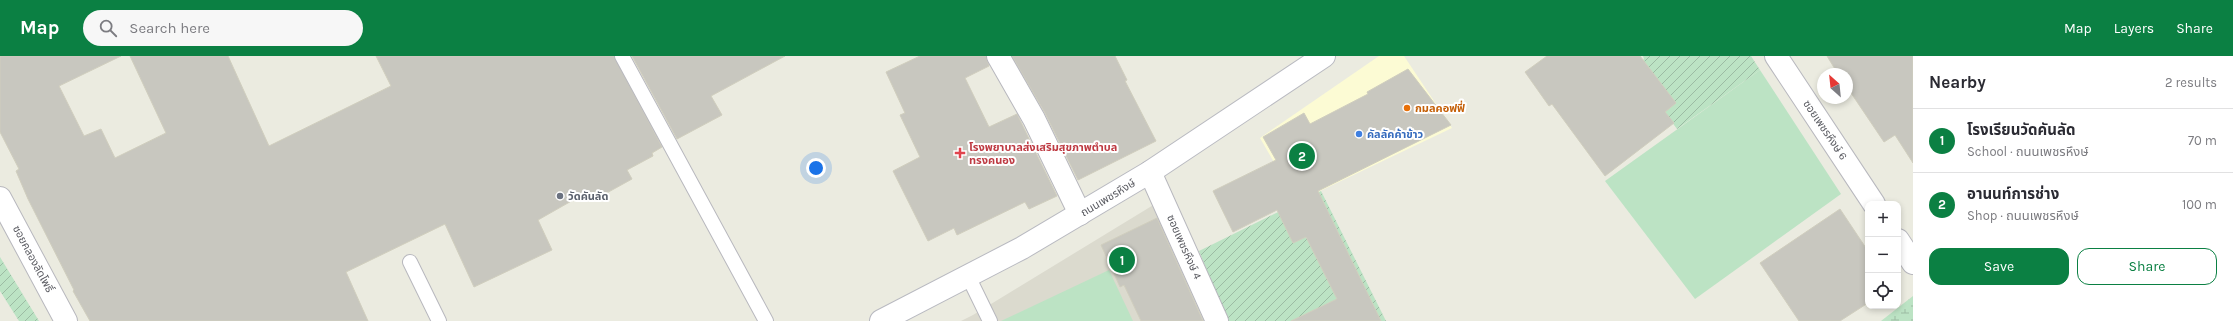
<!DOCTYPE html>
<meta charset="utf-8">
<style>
body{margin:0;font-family:Karla,"Noto Sans Thai",sans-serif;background:#f7f7f7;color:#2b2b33}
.controls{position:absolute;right:12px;bottom:12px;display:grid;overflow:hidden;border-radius:8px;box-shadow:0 2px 6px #0003}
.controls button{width:36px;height:36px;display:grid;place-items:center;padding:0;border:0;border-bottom:1px solid #e1e1e2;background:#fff;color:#2b2b33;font:20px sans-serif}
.compass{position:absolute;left:1817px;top:12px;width:36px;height:36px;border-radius:50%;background:#fff;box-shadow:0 2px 6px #0003;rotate:333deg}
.you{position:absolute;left:816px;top:112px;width:14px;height:14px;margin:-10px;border:3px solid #fff;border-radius:50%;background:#1a73e8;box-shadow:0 0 0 6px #1a73e833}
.badge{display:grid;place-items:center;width:26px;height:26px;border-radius:50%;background:#0b8043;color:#fff;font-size:13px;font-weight:700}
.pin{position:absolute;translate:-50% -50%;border:2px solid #fff;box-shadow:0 1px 4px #0006}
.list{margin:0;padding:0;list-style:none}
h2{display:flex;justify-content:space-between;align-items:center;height:52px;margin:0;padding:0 16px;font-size:17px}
h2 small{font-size:13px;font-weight:400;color:#7c7c81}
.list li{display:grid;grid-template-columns:26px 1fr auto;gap:12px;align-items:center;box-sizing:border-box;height:64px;padding:0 16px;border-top:1px solid #e1e1e2}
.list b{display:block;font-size:15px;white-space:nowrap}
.list p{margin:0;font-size:13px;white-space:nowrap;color:#7c7c81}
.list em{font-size:13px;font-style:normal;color:#7c7c81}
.actions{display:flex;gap:8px;padding:12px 16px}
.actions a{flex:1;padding:9px 0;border:1px solid #0b8043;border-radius:12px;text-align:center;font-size:14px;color:#0b8043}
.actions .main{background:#0b8043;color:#fff}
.icon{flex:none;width:22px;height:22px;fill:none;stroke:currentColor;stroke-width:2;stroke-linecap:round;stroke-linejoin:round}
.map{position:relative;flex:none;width:1913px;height:265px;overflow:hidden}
header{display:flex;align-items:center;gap:24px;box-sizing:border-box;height:56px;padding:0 20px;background:#0b8043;color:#fff}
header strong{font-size:19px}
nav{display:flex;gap:22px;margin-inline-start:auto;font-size:14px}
.search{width:280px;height:36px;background:#f7f7f7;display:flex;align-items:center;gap:10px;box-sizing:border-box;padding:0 14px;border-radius:22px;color:#7c7c81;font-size:15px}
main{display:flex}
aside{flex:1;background:#fff}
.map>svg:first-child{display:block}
.commercial{fill:#fcfbd4}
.education{fill:#dbdace}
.green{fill:#bce3c4}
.wetland{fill:url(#wetland-marsh)}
.garden{fill:url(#garden-furrows)}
.building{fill:#c8c7bf;stroke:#d0cebe}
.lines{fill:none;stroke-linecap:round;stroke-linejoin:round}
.lane-casing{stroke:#b8b8be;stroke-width:16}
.street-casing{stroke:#b8b8be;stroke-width:24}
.secondary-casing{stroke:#b9bac1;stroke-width:24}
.lane{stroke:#fff;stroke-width:14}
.street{stroke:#fff;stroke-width:22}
.secondary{stroke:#fff;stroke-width:22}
.food-dot{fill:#e8710a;stroke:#fff;stroke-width:1.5}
.shop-dot{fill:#3f7fe0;stroke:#fff;stroke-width:1.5}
.health-dot{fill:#e0444e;stroke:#fff;stroke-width:1.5}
.worship-dot{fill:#6b7280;stroke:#fff;stroke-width:1.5}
.labels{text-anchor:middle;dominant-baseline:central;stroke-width:4;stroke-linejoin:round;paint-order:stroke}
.food-label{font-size:11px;font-weight:bold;fill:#c56008;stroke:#fff;text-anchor:start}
.street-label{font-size:11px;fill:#595a60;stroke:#fff}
.shop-label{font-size:11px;font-weight:bold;fill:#366cbe;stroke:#fff;text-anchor:start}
.health-label{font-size:11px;font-weight:bold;fill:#be3a42;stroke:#fff;text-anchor:start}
.worship-label{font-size:11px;font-weight:bold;fill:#5b616d;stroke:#fff;text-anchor:start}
</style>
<header>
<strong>Map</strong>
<div class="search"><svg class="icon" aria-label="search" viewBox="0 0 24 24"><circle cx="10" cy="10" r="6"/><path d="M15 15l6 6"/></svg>Search here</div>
<nav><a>Map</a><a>Layers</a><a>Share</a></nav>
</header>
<main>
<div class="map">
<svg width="1913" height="265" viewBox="0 0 1913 265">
<defs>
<pattern id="wetland-marsh" width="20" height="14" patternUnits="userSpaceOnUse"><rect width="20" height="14" fill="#bce3c4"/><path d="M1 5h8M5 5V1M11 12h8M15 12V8" fill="none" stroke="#9cbba3"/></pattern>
<pattern id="garden-furrows" width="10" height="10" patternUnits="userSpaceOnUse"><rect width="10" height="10" fill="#bce3c4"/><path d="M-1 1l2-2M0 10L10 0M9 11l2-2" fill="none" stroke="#9cbba3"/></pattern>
</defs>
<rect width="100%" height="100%" fill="#ebebe0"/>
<path class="commercial" d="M1379,0h25l48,72 -155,74 -37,-64z"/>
<path class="education" d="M1155,148l54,117h-248l12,-6z"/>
<g class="green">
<path d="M1760,14l81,124 -146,105 -90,-118z"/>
<path d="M1109,214l24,51h-132z"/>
</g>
<path class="wetland" d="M1913,240v25h-32z"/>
<g class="garden">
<path d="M1643,0h108l9,14 -83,59 -45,-60 12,-10z"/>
<path d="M1321,135l65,130h-159l-28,-70z"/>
<path d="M0,201l39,64h-20l-19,-30z"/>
</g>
<g class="building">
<path d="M0,0h121l-62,30 25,50 17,-7 14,29 51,-25 -36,-77h98l41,90 122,-60 -15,-30h238l48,91 -10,6 1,3 -26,14 5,9 -38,21 -5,-9 -51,29 14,30 -78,37 -29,-63 -99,48 22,49h-278l-17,-30 1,-1 -46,-91 -12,-28 3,-2 -19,-37z"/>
<path d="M632,0h153l-74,40 11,19 -45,24z"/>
<path d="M920,0h66l3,10 -24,12 24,49 28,-13 40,82 -28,13 -4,-7 -68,33 -3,-7 -26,13 -35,-70 27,-14 -20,-42 5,-2 -19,-41z"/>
<path d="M1012,0h103l12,24 -2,1 31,60 -78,39 -33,-67z"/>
<path d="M1547,0h93l36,47 -11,9 9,11 -69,53 -53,-72 -3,2 -24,-34z"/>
<path d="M1827,0h86v107l-18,-28 -11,7 -37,-55v-13h-9z"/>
<path d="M1408,13l43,56 -133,66 63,130h-90l46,-22 -31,-62 -13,6 -16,-33 -44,22 -20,-41 63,-31 -13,-23 41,-24 6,11 58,-30 -1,-2z"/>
<path d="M1840,153l28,42v52l-28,18h-41l-39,-58z"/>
<path d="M1157,162l46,103h-62l-17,-36 -4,2 -19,-42z"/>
</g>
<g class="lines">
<defs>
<g id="lane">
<path d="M622,0l144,265"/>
<path d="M410,206l29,59"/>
<path d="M968,220l22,45"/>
</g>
<g id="street">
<path d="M998,0l36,63 46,95"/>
<path d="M1776,0l98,148"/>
<path d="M1150,116l67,149"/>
<path d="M0,142l66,123"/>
<path d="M1898,184l15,23"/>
</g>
<path id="secondary" d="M881,265l141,-73 128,-76 174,-116"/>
</defs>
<use href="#lane" class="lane-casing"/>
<use href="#street" class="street-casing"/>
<use href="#secondary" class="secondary-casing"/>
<use href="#lane" class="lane"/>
<use href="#street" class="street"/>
<use href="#secondary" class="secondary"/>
</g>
<circle class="food-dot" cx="1407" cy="52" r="4"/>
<circle class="shop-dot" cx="1359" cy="78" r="4"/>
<path class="health-dot" d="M958 91h4v4h4v4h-4v4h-4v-4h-4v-4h4z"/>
<circle class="worship-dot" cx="560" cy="140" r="4"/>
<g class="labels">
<g class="food-label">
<text x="1415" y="52">กมลคอฟฟี่</text>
</g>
<g class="street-label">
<text transform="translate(1825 74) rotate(56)">ซอยเพชรหึงษ์ 6</text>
<text transform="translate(1108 142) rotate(-31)">ถนนเพชรหึงษ์</text>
<text transform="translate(1184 191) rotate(66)">ซอยเพชรหึงษ์ 4</text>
<text transform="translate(33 203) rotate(62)">ซอยคลองลัดโพธิ์</text>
</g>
<g class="shop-label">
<text x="1367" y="78">คัลลัคค้าข้าว</text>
</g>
<g class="health-label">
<text x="969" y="91">โรงพยาบาลส่งเสริมสุขภาพตำบล<tspan x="969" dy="13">ทรงคนอง</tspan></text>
</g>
<g class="worship-label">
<text x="568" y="140">วัดคันลัด</text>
</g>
</g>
</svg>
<div class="controls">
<button>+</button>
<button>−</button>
<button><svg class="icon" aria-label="locate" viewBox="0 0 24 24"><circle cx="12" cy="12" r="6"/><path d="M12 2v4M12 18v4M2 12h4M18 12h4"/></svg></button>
</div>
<svg class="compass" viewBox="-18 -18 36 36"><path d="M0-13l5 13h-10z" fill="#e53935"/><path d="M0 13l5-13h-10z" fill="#7c7c81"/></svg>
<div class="you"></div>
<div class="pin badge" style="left:1122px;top:204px">1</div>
<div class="pin badge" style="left:1302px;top:100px">2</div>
</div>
<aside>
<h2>Nearby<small>2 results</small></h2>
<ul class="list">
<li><span class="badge">1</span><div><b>โรงเรียนวัดคันลัด</b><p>School · ถนนเพชรหึงษ์</p></div><em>70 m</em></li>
<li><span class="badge">2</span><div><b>อานนท์การช่าง</b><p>Shop · ถนนเพชรหึงษ์</p></div><em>100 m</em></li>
</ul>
<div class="actions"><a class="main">Save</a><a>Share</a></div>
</aside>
</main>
